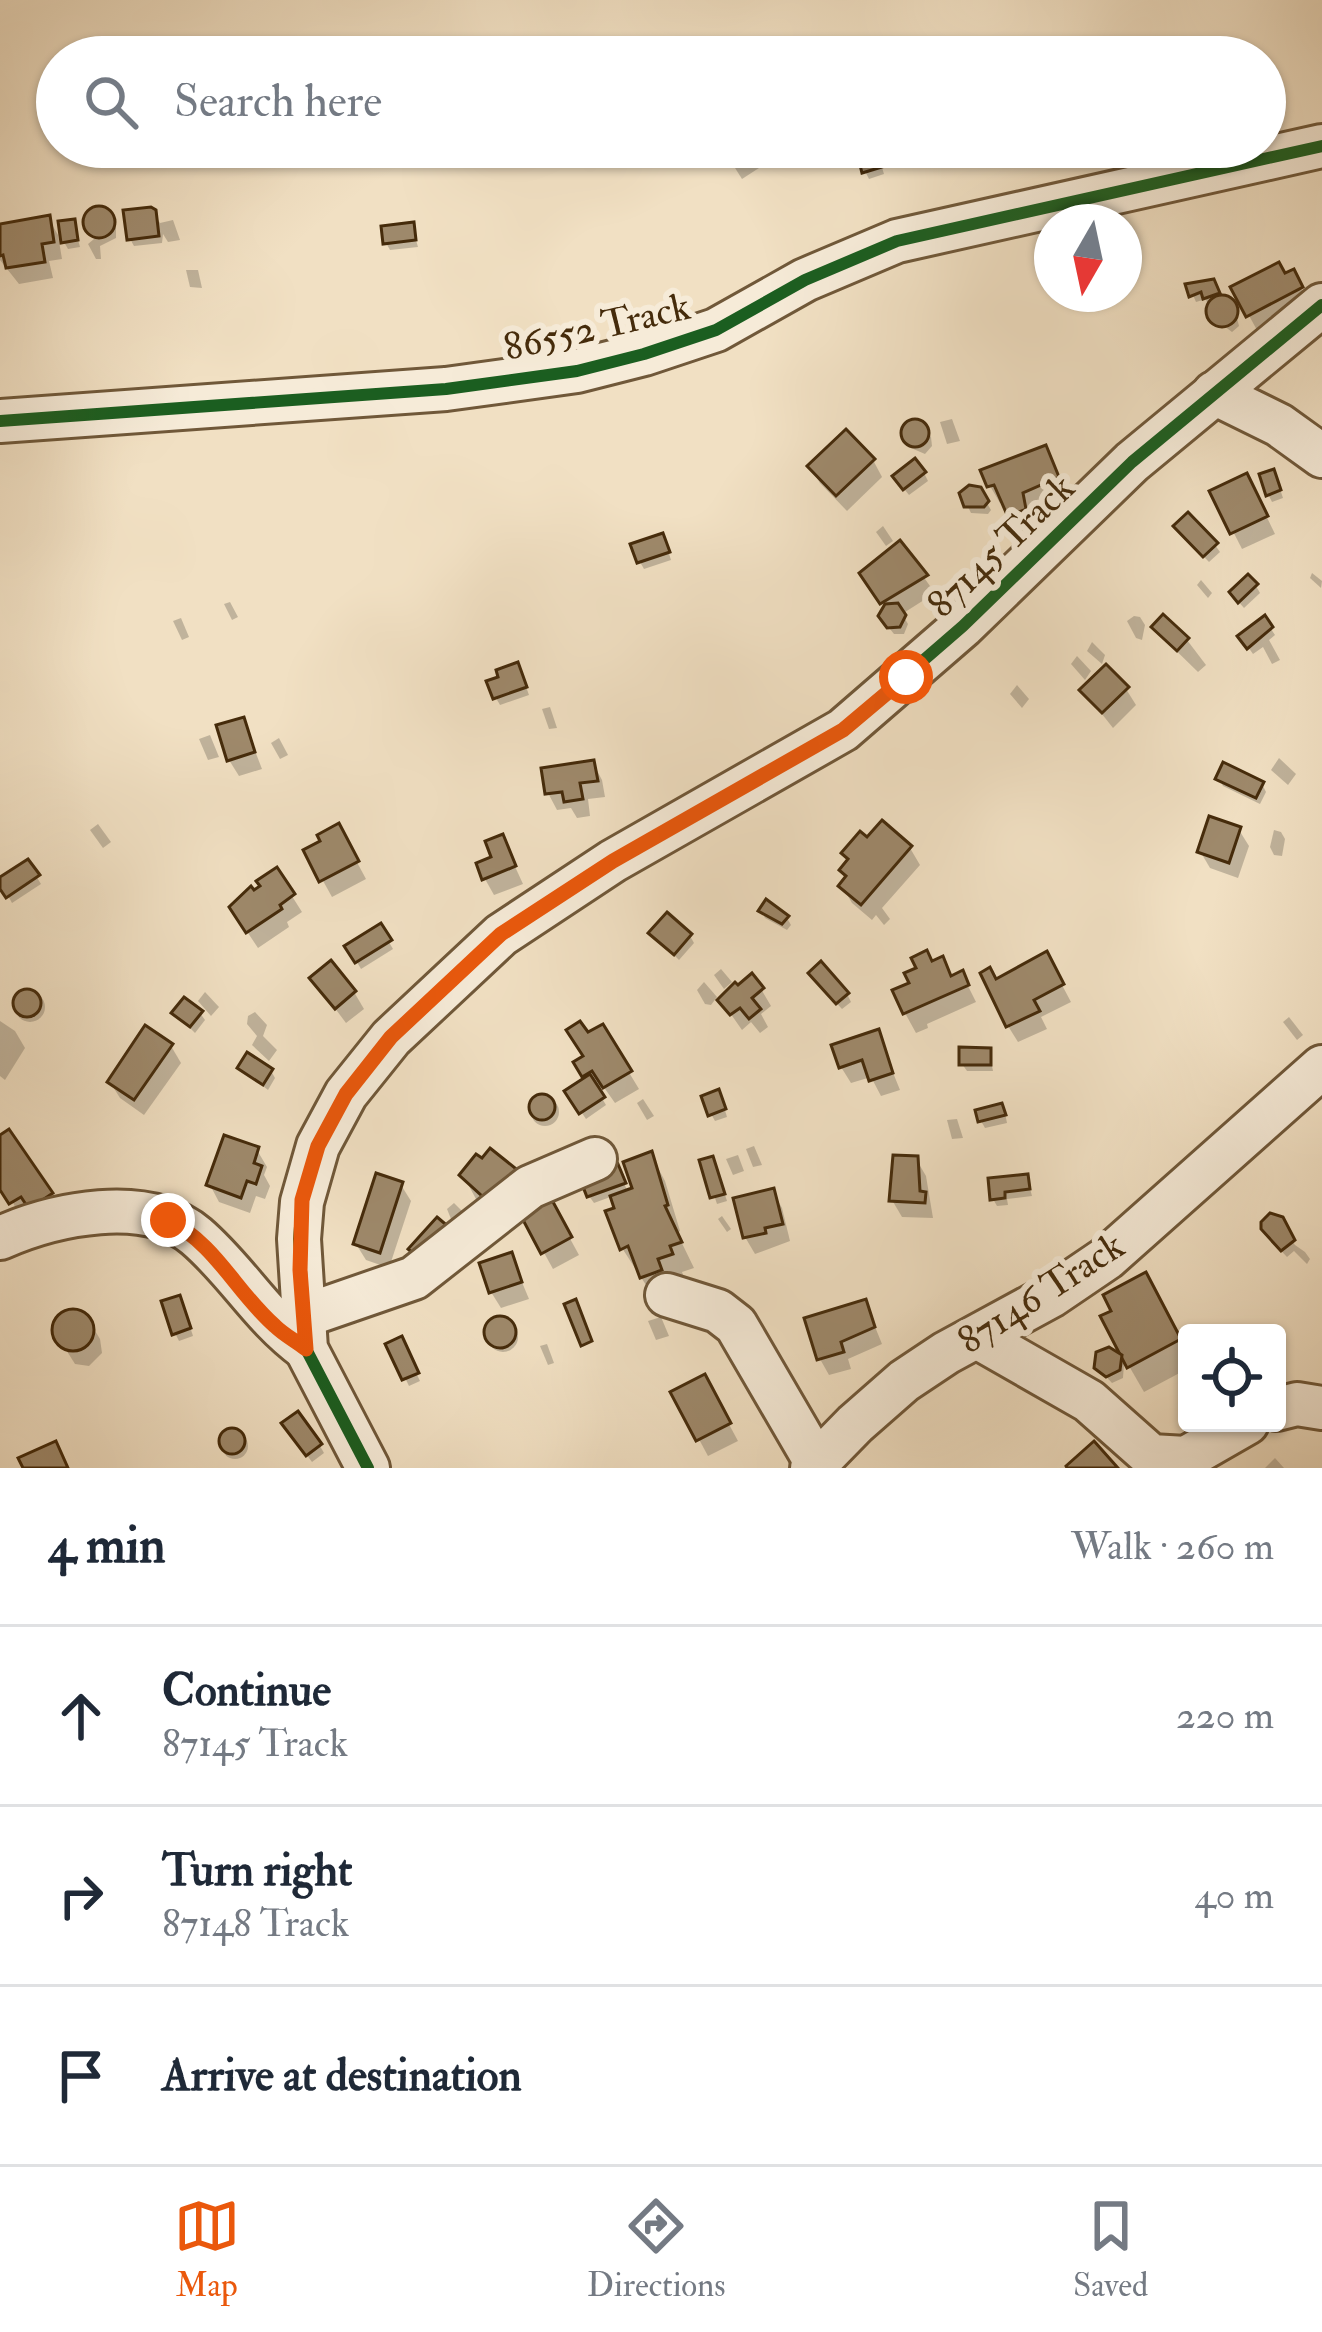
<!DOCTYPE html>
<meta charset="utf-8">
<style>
body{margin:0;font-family:"IM FELL Double Pica",serif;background:#f2f2f3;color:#1f2937}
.controls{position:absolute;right:36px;bottom:36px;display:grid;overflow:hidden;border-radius:12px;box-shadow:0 3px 9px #0004}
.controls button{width:108px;height:108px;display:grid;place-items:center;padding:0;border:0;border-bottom:3px solid #e0e1e3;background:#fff;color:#1f2937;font:60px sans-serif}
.compass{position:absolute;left:1034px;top:204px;width:108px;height:108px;border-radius:50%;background:#fff;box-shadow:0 3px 9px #0004;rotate:189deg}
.stop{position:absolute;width:36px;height:36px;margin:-27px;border:9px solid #ea580c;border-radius:50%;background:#fff}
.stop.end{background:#ea580c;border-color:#fff;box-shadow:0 3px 12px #0008}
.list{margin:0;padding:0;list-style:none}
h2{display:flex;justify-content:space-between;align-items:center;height:156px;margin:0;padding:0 48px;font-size:51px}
h2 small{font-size:39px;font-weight:400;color:#747a83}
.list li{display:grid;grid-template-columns:78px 1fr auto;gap:36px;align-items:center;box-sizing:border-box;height:180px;padding:0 48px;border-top:3px solid #e0e1e3}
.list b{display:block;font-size:45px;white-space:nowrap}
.list p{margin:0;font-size:39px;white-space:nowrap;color:#747a83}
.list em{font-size:39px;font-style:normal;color:#747a83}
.icon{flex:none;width:66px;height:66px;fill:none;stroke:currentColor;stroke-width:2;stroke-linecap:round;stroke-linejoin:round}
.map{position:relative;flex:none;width:1322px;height:1468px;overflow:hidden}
.search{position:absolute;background:#fff;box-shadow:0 3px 9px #0004;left:36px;right:36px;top:36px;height:132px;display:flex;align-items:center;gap:30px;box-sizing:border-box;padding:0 42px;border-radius:66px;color:#747a83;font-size:45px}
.sheet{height:696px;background:#fff}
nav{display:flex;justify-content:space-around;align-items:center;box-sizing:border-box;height:168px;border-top:3px solid #e0e1e3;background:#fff;font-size:33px;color:#747a83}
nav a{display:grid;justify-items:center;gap:6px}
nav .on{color:#ea580c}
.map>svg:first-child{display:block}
.shadow{fill:#0003}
.building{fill:#9e896b;stroke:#452b0b;stroke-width:3}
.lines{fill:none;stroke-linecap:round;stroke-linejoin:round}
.minor-casing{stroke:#705839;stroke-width:48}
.minor{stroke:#f6ebd8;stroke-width:42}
.cycleway-casing{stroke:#f6ebd8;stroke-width:20}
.cycleway{stroke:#1b5e20;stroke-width:12}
.route{stroke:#ea580c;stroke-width:15}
.labels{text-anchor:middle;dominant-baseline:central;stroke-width:12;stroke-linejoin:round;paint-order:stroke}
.street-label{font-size:39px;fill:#452b0b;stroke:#f6ebd8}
</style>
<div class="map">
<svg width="1322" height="1468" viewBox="0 0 1322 1468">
<rect width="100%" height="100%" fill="#f1e0c3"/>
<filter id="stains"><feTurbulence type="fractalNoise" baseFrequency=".00167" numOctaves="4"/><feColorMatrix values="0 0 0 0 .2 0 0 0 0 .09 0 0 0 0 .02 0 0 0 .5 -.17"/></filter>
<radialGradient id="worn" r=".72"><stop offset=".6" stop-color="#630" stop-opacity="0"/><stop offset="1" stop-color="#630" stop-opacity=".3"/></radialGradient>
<g class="shadow">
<path d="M726,147h49l4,8 -37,24 -19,-30z"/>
<path d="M879,158l5,16 -15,5 -4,-8z"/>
<path d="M92,211h14l10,13v14l-16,8 1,13h-5l-8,-15 6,-5 -6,-9v-15z"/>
<path d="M154,213l6,10 13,-3 7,20 -12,2 -5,-8 -1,9 -28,3 -4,-7z"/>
<path d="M48,218l10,17 4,24 -13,2 4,17 -34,6 -19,-24v-33z"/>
<path d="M73,222l7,25 -12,2 -4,-7z"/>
<path d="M412,226l6,21 -28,3 -4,-7z"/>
<path d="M186,270h12l4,18 -12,-1z"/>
<path d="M1292,273l18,32 -52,27 -24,-44z"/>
<path d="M1189,286l28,4 4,9 13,7 5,20 -7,6 -21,-16 -5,-17 -10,3z"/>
<path d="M952,419l8,22 -13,3 -7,-22z"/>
<path d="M917,422l14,15 1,9 -7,8 -14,-6 -5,-8 -1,-10z"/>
<path d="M873,460l9,17 -35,34 -27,-28 -10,-16z"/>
<path d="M1054,466l12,29 -35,15 3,17 -14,5 -16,-31 -4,2 -10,-17z"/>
<path d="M924,473l4,8 -19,14 -9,-11z"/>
<path d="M1277,480l6,18 -11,4 -4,-8z"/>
<path d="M979,490l12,20 -3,4 -17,-1 -4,-8z"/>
<path d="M1213,492l42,1 20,41 -33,15z"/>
<path d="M883,526l10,15 -7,5 -10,-14z"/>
<path d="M1181,533l34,12 5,7 -11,10z"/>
<path d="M666,544l5,16 -27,9 -4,-7z"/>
<path d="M900,544l35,49 -33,21 6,10 -4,10h-10l-8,-10v-15l-13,-19z"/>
<path d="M1312,573l10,8 -1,7 -11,-10z"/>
<path d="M1201,580l11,13 -4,5 -11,-13z"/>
<path d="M1256,586l4,7 -16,15 -7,-8z"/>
<path d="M230,602l8,15 -6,3 -8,-16z"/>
<path d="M1134,616l6,1 5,8 -3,15 -6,-2 -9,-17z"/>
<path d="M181,618l8,19 -7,3 -9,-19z"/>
<path d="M1265,620l10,15 -6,5 11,20 -8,4 -9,-17 -10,7 -12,-17z"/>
<path d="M1159,634l28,6 19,25 -8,7z"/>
<path d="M1092,642l13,13 -3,9 -15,-13z"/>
<path d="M1077,656l14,15 -6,9 -14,-16z"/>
<path d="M521,673l8,22 -29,10 -4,-7z"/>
<path d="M1017,685l12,14 -7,9 -12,-14z"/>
<path d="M1126,689l10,16 -23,23 -30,-38z"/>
<path d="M550,707l7,21 -8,1 -7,-20z"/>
<path d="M243,720l19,49 -23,7 -10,-16z"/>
<path d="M210,735l9,22 -11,3 -9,-21z"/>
<path d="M279,738l9,17 -8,4 -9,-16z"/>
<path d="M1279,758l17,16 -8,11 -17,-15z"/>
<path d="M593,763l9,17 3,17 -17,2 2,17 -13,2 -6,-10 -14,2 -9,-17z"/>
<path d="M1219,779l43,5 4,8 -6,12 -37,-18z"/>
<path d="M98,824l13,18 -8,6 -13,-18z"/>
<path d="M338,827l28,52 -34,18 -25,-45z"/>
<path d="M1239,830l10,16 -11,32 -28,-10 -10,-17z"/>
<path d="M1274,830l7,2 4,7 -3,17 -8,-1 -4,-8z"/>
<path d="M502,838l21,46 -29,11 -9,-16z"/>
<path d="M910,848l10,17 -38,43 8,11 -6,6 -8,-10 -4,5 -20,-17 -10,-17 6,-7 2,-17 -5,-8z"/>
<path d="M28,863l13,21 -29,19 -12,-22z"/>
<path d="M276,871l26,41 -15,10 2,5 -31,21 -16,-24 11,-29z"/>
<path d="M761,911l26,7 4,7 -4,5 -22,-12z"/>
<path d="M380,927l13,22 -32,20 -13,-22z"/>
<path d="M652,933l38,3 4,7 -15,17z"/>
<path d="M1046,955l25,47 -30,15 6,12 -29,13 -10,-16 -13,-44z"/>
<path d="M932,964l20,15 10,-5 14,28 -49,22 1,4 -12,5 -11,-20 8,-29z"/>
<path d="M721,969l11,13 -8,7 -10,-14z"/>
<path d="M313,979l41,13 10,17 -18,14z"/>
<path d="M816,981l31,13 4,8 -9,7z"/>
<path d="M704,982l13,15 -6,8 -6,-1 -8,-14z"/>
<path d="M761,989l10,17 -10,8 7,13 -8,6 -9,-11 -9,8 -21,-30z"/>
<path d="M205,992l14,15 -8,9 -13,-15z"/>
<circle cx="30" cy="1007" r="15"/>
<path d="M255,1012l12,13 -4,11 14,14 -8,11 -17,-16 5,-9 -10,-12 1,-8z"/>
<path d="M175,1013h25l5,7 -10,13z"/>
<path d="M1289,1017l14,18 -6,5 -14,-18z"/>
<path d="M0,1021l15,10 10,17 -20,32 -5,-4z"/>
<path d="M602,1028l37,61 -24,14 -12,-17 -6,4 9,15 -20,14 -18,-27 19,-12 -10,-17 9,-5 1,-22z"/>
<path d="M877,1033l23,57 -19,6 -10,-19 -20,6 -10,-16z"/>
<path d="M171,1046l10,17 -37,52 -24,-17 -10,-16z"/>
<path d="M989,1051l4,20h-26l-5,-7z"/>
<path d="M240,1068l31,3 4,7 -7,12z"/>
<circle cx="545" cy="1112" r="14"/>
<path d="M643,1099l11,17 -7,4 -10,-17z"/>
<path d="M722,1100l5,17 -12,4 -4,-7z"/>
<path d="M1005,1113l2,10 -22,5 -4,-7z"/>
<path d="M957,1119l6,19 -11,1 -5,-19z"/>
<path d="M0,1138l51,57 9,16 -39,8 -21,-43z"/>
<path d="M754,1146l8,19 -9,2 -7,-18z"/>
<path d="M257,1150l10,17 -3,8 6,11 -5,13 -9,-3 -6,17 -31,-11 -9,-17z"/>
<path d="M651,1155l14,26 15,50 -3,2 17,35 -12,4 3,8 -28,22 -35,-54 -9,-52 -19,7 -5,-7 32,-21 7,18 8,-3z"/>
<path d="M738,1155l6,16 -11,4 -7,-16z"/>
<path d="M916,1159l10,17 7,42 -31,-1 -10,-17z"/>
<path d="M703,1162l13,5 11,34 -10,3z"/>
<path d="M463,1175l64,15 -24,30 -27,-21z"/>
<path d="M1027,1177l5,19 -25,3 1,6 -11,1 -4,-7z"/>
<path d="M401,1185l10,16 -22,67 -23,-8 -10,-16z"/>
<path d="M773,1192l9,16 8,33 -35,13 -10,-17z"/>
<path d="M545,1193l34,62 -26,14 -27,-49z"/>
<path d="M454,1203l11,11 -12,10 -6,-15z"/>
<path d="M722,1216l9,13 -4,3 -9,-13z"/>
<path d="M1276,1217l19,28 10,7 5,7 -3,5 -13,-13 -7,6 -19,-20z"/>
<path d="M511,1256l18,43 -28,9 -10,-16z"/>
<path d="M865,1302l17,42 -34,15 3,10 -22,6 -9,-16z"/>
<path d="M1159,1302l28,52v15l-43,23 -15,-26z"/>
<path d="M183,1305l10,31 -14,5 -4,-8z"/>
<path d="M69,1312h9l11,9 11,18 2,14 -13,13 -14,-2 -19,-30 2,-13z"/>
<path d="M661,1317l8,19 -13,4 -8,-19z"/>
<circle cx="503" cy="1337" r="15"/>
<path d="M400,1340l20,41 -11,5 -20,-41z"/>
<path d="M547,1344l7,19 -6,2 -8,-19z"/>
<path d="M1108,1350l16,14 -1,14 -11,5 -15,-16z"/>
<path d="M704,1378l34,63 -30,15 -34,-63z"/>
<path d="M289,1431l31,15 4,7 -12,9z"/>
<circle cx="235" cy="1446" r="13"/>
<path d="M1275,1458l9,10h-19z"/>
</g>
<g class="building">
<path d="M877,148l5,19 -20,6 -5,-20z"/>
<circle cx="99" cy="222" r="16"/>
<path d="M151,207l5,3 3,26 -32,4 -4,-30z"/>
<path d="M50,215l4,27 -12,2 3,18 -39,6 -3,-13 -3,1v-32z"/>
<path d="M75,219l3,21 -17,3 -3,-22z"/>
<path d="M414,222l2,18 -33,4 -2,-18z"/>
<path d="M1279,262l6,11 9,-4 9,18 -57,30 -16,-30z"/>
<path d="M1214,279l6,14 -17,6 -2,-7 -12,5 -4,-13z"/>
<circle cx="1222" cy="311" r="16"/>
<circle cx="915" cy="433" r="14"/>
<path d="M846,429l29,30 -39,37 -29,-30z"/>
<path d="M1046,445l13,32 -36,16 3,16 -18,8 -14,-32 -7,2 -7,-17z"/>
<path d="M915,458l11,14 -23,18 -11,-14z"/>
<path d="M1274,469l7,21 -15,6 -7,-22z"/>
<path d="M1247,473l21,43 -38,18 -21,-43z"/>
<path d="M969,485l12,2 8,14 -5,6h-20l-5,-14z"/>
<path d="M1188,512l30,31 -15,14 -30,-31z"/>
<path d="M663,533l7,19 -33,11 -7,-19z"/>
<path d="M900,540l28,35 -48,29 -21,-31z"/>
<path d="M1248,574l10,10 -20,19 -9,-11z"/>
<path d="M898,603l8,12 -6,12 -13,1 -9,-12 7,-12z"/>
<path d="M1163,614l26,24 -12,13 -26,-24z"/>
<path d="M1265,615l8,12 -26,22 -10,-13z"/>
<path d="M518,662l9,25 -34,12 -7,-18 12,-4 -2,-7z"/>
<path d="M1106,664l23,23 -27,26 -23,-23z"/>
<path d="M244,717l11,35 -28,9 -11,-36z"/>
<path d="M594,760l4,21 -18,2 3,16 -19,3 -2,-10 -17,2 -4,-26z"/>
<path d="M1223,762l41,20 -8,16 -41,-19z"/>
<path d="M1209,816l32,11 -12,36 -32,-11z"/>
<path d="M882,820l30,26 -51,59 -23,-19 8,-10 -7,-6 9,-11 -7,-6 19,-22 7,6z"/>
<path d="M339,823l20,38 -40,21 -16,-32 17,-9 -3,-6z"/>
<path d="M503,834l13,32 -34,14 -6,-17 15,-6 -6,-16z"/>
<path d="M28,859l12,16 -34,23 -6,-9v-12z"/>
<path d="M277,867l18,27 -15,11 2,4 -36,24 -17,-26 22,-21 3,4 6,-4 -4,-5z"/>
<path d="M766,899l23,17 -7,8 -24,-13z"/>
<path d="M667,912l25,22 -18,21 -26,-22z"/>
<path d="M381,923l11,17 -37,23 -11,-17z"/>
<path d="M927,950l5,11 11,-5 8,20 12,-6 6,15 -66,29 -11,-24 17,-7 -5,-10 12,-5 -5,-10z"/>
<path d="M1047,951l17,33 -30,16 6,11 -34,16 -26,-54 10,-6 6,12z"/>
<path d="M331,960l25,31 -21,18 -26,-31z"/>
<path d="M821,961l28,32 -13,11 -28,-31z"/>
<path d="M752,973l12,15 -12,10 9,11 -12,10 -9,-11 -10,7 -13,-15 18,-18 3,3z"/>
<circle cx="27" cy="1003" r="14"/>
<path d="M184,997l19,14 -13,16 -19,-14z"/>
<path d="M580,1021l8,11 15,-8 29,47 -29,17 -11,-17 -10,6 -9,-15 10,-6 -17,-26z"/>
<path d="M145,1025l28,19 -39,56 -27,-18z"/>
<path d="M879,1029l14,44 -24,8 -7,-21 -23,8 -8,-23z"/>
<path d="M959,1047l32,1v17h-32z"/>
<path d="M247,1052l26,17 -10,16 -26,-17z"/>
<path d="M590,1074l15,23 -26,17 -15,-23z"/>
<path d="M719,1089l7,20 -18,7 -7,-20z"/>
<circle cx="542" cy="1107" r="13"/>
<path d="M1002,1103l4,12 -28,7 -3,-12z"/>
<path d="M9,1129l44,64 -24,16 -8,-12 -12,7 -9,-14v-55z"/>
<path d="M224,1135l35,12 -5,16 8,3 -6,18 -9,-3 -6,17 -35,-13z"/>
<path d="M490,1148l30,24 -28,33 -33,-30 17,-21 6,4z"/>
<path d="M652,1151l16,54 -3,1 17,36 -12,4 3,8 -15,5 4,11 -22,8 -12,-32 -8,4 -15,-39 9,-3 -4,-12 22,-8 -9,-26z"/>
<path d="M893,1155l25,1 2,35 6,1 -1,11 -36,-2z"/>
<path d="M713,1156l12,38 -15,4 -11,-38z"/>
<path d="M618,1164l8,19 -39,14 -7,-18z"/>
<path d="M376,1173l27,9 -23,71 -27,-9z"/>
<path d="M1028,1174l2,15 -25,3v6l-15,2 -2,-22z"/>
<path d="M774,1188l9,36 -18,4 1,5 -23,5 -10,-40z"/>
<path d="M546,1189l26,48 -31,17 -19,-36z"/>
<path d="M1270,1213l13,4 12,23 -14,11 -20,-22v-7z"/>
<path d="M437,1217l13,11 -29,32 -13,-11z"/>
<path d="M512,1252l10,30 -33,11 -10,-30z"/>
<path d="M1146,1272l35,67 -54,29 -27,-52 11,-5 -8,-16z"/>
<path d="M180,1295l11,33 -19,7 -11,-34z"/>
<path d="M576,1299l16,42 -11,5 -17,-42z"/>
<path d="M866,1299l9,28 -34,15 3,10 -27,8 -13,-42z"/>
<circle cx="73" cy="1330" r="21"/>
<circle cx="500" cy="1332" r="16"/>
<path d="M402,1336l17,37 -17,7 -17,-36z"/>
<path d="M1109,1347l13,8 -2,15 -14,7 -12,-9 2,-16z"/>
<path d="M705,1374l26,49 -35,18 -26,-49z"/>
<path d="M298,1411l24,33 -16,12 -25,-33z"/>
<circle cx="232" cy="1441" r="13"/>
<path d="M56,1441l12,27h-45l-5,-10z"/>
<path d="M1094,1441l24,27h-51l-1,-2z"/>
</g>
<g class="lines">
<defs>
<g id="minor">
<path d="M1214,393l65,32 43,31"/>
<path d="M0,421l446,-32 131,-18 67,-17 72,-24 89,-50 92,-39 425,-95"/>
<path d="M0,1238c54,-24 146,-44 196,-2 41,35 65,80 110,113"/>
<path d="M667,1295l51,16 18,14 81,139"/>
<path d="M304,1316l110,-38 116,-91 65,-28"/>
<path d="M977,1337l112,64 62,55 35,2 61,-35"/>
<path d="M1277,1409l20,-5 25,4"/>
<path d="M368,1468l-62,-119 -7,-110 3,-37 16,-56 28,-52 45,-56 110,-103 112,-74 230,-131 120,-104 169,-164 190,-157"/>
<path d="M812,1468l43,-44 49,-43 42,-28 105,-57 56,-38 215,-191"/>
</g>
</defs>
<use href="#minor" class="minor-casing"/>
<use href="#minor" class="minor"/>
<defs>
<g id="cycleway">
<path d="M0,421l446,-32 131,-18 67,-17 72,-24 89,-50 92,-39 425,-95"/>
<path d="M368,1468l-62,-119 -7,-110 3,-37 16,-56 28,-52 45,-56 110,-103 112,-74 230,-131 120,-104 169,-164 190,-157"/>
</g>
</defs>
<use href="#cycleway" class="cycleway-casing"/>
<use href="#cycleway" class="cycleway"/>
</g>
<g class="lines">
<path class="route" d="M168,1220c48,24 68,72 107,106 9,9 21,15 31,23l-6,-79 2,-70 16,-54 28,-52 45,-57 110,-103 112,-73 230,-131 63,-53"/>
</g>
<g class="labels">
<g class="street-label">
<text transform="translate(597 327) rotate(-13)">86552 Track</text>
<text transform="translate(1001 546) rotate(-44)">87145 Track</text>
<text transform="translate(1041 1293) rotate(-33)">87146 Track</text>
</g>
</g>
<rect width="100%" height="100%" filter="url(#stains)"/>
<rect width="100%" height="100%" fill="url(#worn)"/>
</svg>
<div class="controls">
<button><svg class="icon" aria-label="locate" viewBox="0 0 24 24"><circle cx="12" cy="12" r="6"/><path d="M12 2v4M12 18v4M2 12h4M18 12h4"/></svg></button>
</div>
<svg class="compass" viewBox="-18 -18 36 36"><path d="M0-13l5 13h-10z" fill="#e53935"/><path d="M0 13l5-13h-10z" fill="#747a83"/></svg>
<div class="stop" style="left:906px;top:677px"></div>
<div class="stop end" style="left:168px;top:1220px"></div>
<div class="search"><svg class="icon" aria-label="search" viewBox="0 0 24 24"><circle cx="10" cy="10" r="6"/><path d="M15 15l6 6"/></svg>Search here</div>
</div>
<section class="sheet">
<h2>4 min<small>Walk · 260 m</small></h2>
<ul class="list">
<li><svg class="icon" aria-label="ahead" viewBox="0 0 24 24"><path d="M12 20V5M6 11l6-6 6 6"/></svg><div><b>Continue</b><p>87145 Track</p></div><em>220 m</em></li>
<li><svg class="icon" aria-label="right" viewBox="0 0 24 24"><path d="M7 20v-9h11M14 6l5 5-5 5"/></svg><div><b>Turn right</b><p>87148 Track</p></div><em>40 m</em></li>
<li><svg class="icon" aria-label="arrive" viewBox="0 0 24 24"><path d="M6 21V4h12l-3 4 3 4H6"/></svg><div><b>Arrive at destination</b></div></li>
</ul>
</section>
<nav>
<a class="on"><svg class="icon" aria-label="map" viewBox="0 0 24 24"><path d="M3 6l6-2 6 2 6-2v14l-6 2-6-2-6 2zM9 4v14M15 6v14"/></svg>Map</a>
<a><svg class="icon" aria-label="directions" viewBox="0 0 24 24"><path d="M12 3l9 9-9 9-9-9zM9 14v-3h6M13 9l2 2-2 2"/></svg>Directions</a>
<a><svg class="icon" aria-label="saved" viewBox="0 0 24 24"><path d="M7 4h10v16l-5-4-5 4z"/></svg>Saved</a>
</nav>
